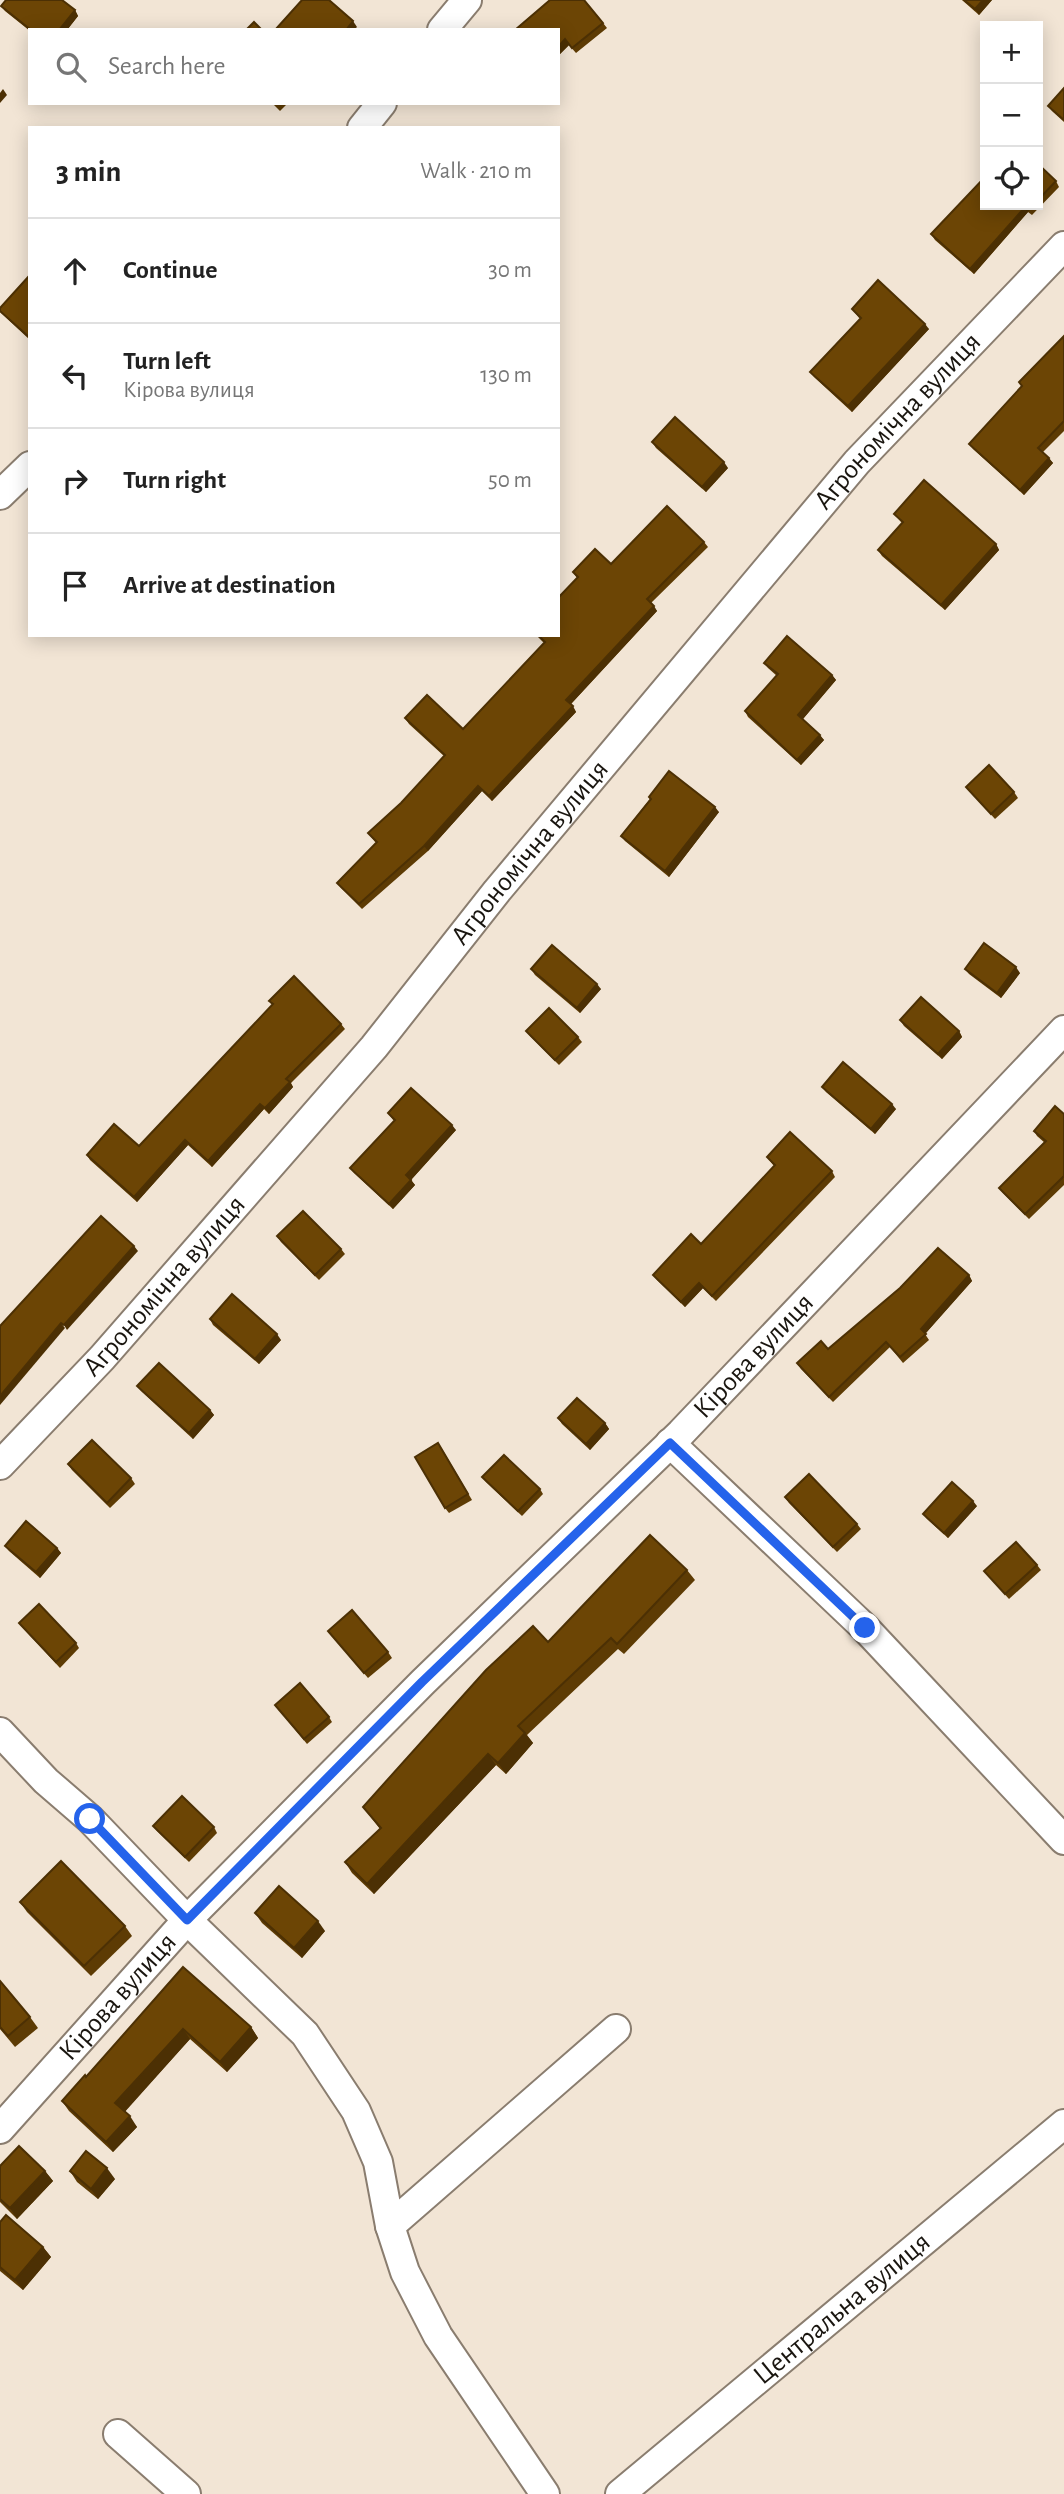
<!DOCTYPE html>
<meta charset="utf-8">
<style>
body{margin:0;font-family:"Alegreya Sans",sans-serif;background:#f6f6f6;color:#222}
.controls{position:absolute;right:21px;top:21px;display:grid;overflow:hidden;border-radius:0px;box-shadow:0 4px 18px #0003}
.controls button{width:63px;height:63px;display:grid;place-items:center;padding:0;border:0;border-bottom:2px solid #e0e0e0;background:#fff;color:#222;font:35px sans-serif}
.stop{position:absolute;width:21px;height:21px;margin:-16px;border:5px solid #2563eb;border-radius:50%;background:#fff}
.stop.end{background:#2563eb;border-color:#fff;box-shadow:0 2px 7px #0008}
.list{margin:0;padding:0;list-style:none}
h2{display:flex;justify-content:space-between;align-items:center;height:91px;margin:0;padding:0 28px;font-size:30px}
h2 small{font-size:23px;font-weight:400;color:#767676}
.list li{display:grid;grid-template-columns:46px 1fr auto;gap:21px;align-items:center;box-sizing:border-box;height:105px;padding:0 28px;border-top:2px solid #e0e0e0}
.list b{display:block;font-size:26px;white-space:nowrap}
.list p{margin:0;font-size:23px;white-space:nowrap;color:#767676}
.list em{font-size:23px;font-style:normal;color:#767676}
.icon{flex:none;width:38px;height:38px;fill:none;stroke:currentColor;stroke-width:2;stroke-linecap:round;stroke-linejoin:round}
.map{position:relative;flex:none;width:1064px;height:2494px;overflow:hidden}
.search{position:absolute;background:#fff;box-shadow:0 4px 18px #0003;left:28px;top:28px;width:532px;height:77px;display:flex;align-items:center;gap:18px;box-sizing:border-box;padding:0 24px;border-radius:0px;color:#767676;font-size:26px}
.panel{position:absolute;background:#fff;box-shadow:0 4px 18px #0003;left:28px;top:126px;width:532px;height:511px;border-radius:0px}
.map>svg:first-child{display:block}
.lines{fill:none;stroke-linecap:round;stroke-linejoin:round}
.minor-casing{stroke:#8a7d6f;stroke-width:32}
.minor{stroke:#fff;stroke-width:28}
.wall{fill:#5d3b04}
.shaded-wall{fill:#4c3004}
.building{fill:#6c4505;stroke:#4c3004;stroke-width:2}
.route{stroke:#2563eb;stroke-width:9}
.labels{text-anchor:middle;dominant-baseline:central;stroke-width:7;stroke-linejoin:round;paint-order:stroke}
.street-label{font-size:28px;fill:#19150f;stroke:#fff}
</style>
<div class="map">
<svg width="1064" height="2494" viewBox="0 0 1064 2494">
<rect width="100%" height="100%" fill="#f2e5d5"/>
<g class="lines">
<defs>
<g id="minor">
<path d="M442,30l25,-30"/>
<path d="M362,128l20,-25"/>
<path d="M0,495l30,-29"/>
<path d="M670,1443l195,185 199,212"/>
<path id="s1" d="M0,1465l102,-107 272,-311 123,-156 360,-429 207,-216"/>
<path d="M0,1732l46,49 44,38 97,101 118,114 51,77 22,51 12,64 15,46 33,64 107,158"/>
<path id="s2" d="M0,2129l187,-209 236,-238 258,-249 383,-403"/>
<path d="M390,2226l226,-197"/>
<path d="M118,2434l68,60"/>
<path id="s3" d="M620,2494l444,-370"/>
</g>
</defs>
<use href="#minor" class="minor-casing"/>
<use href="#minor" class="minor"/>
</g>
<g class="wall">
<path d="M962,0h30l-13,15z"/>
<path d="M1,6l74,4 3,6 -11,14h-37v1l-25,-20z"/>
<path d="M603,23l4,5 -31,25 -7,-8 -11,11v-26z"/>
<path d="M1064,88v34l-12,-11 -4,-5z"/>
<path d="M272,103h16l-8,8z"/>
<path d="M1038,164l18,17 3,6 -27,28 -4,-3 -54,62 -39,-34 -4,-6 54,-29h53z"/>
<path d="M30,277v63l-30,-28v-4z"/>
<path d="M852,309l77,20 -77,83 -38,-35 -4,-5 50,-53z"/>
<path d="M1064,336v95l-21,21 10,11 -29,32 -51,-46 -4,-5 53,-58 -3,-4z"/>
<path d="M652,442l76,26 -22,24 -50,-44z"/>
<path d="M894,514l102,30 3,6 -54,60 -63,-54 -4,-6 24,-27z"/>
<path d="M704,542l4,5 -57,56 6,8 -86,93 5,8 -84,89 -10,-10 -54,60 -66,58 -21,-21 -4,-5 39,-40 -8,-10 33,-30 43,-47 -35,-32 -4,-6 58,11 81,-86 -8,-8h22l19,-57 -4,-6z"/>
<path d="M764,663l68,12 4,5 -33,39 21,21 -23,25 -53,-48 -3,-6 32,-35 -9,-8z"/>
<path d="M966,787l48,5 4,6 -23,21z"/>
<path d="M649,797l70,15 -50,65 -44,-36 -4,-5 29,-37z"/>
<path d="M531,969l70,20 -21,24 -45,-38z"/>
<path d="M965,969l55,4 -19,25 -32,-24z"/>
<path d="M269,1001l72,23 4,5 -54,54 2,4 -24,27 -5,-5 -52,58 -24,-22 -51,57 -47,-42 -3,-5 52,-9 133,-141z"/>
<path d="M900,1020l59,11 3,6 -20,22 -38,-33z"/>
<path d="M526,1031l52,6 4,5 -23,23 -29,-29z"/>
<path d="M822,1087l74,22 -21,25 -49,-42z"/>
<path d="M388,1113l68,17 -45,50 4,5 -22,24 -39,-36 -4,-5 44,-47z"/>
<path d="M1064,1114v71l-35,34 -26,-26 -4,-5 46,-45 -8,-7 -3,-5z"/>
<path d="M767,1157l65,14 3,6 -119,124 -13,-13 -18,19 -28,-27 -4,-5 48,-31 73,-78z"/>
<path d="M277,1236l64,13 4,5 -26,26 -38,-38z"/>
<path d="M969,1275l3,6 -47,53 4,6 -26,23 -13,-16 -57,55 -32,-33 -4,-6 31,-14z"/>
<path d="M210,1319l71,21 -22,24 -46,-39z"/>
<path d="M137,1386l73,24 4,5 -21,24 -52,-48z"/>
<path d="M558,1418l47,5 4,6 -19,21 -28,-26z"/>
<path d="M442,1449l30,51 -23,13 -4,-5z"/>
<path d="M68,1464l63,14 4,6 -25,24 -38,-38z"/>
<path d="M482,1477l58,12 3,5 -21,22 -36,-34z"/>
<path d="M785,1497l72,27 4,5 -24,23 -48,-49z"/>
<path d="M977,1506l-29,32 -21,-19 -4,-5z"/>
<path d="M5,1546l52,2 4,5 -21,25 -31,-27z"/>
<path d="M1037,1565l4,5 -32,29 -25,-28z"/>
<path d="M687,1570l8,10 -71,74 -6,-5 -91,86 6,8 -27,31 -10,-9 -122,129 -22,-21 -7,-11 35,-33 -17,-22 185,-165z"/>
<path d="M19,1623l57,20 3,5 -19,20 -37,-40z"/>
<path d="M328,1631l60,21 4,6 -24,20z"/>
<path d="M275,1705l54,12 3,5 -25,22z"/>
<path d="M153,1826l61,1 3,6 -28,29 -32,-31z"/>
<path d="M20,1902l105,24 7,10 -41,40 -64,-64z"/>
<path d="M255,1913l70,18 -23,27 -40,-35z"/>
<path d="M183,1967l68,60 7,11 -31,34 -37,-33 -66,73 13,15 -24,25 -44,-41 -7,-10 24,-24z"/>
<path d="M0,1981l30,36 8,11 -23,19 -15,-18z"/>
<path d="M0,2166l45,5 8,10 -36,38 -17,-17z"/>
<path d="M70,2171l45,8 -17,20 -21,-17z"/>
<path d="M0,2222l43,25 8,10 -28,33 -23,-19z"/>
</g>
<g class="shaded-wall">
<path d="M983,0h9l-13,15 -4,-6z"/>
<path d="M75,10l3,6 -11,14h-8z"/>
<path d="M353,21l4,6 -3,3h-8z"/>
<path d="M565,39l4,6 -11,11v-9z"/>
<path d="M3,89l4,6 -7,8v-10z"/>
<path d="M1025,207l3,5 -54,62 -4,-5z"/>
<path d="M925,324l4,5 -77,83 -4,-6z"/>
<path d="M1049,458l4,5 -29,32 -4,-5z"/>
<path d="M724,462l4,6 -22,24 -4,-5z"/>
<path d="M996,544l3,6 -54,60 -4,-5z"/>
<path d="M654,606l3,5 -87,94 -4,-5z"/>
<path d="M832,675l4,5 -34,40 -4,-5z"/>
<path d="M573,706l3,6 -84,89 -3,-5z"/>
<path d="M820,735l4,5 -23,25 -4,-5z"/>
<path d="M478,786l4,5 -54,60 -4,-5z"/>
<path d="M715,807l4,5 -50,65 -4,-6z"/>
<path d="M1016,967l4,6 -19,25 -4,-5z"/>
<path d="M597,984l4,5 -21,24 -3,-5z"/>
<path d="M959,1031l3,6 -20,22 -4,-5z"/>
<path d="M290,1082l3,5 -24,27 -4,-6z"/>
<path d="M260,1104l4,5 -52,58 -4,-6z"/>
<path d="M892,1104l4,5 -21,25 -4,-5z"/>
<path d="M452,1125l4,5 -46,51 -4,-6z"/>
<path d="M185,1140l3,5 -51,57 -3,-5z"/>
<path d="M411,1180l4,5 -22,24 -4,-5z"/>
<path d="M134,1246l4,5 -71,79 -3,-5z"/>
<path d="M969,1275l3,6 -47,53 -4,-5z"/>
<path d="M699,1283l4,5 -18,19 -4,-5z"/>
<path d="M61,1323l4,5 -65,77v-9z"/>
<path d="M277,1334l4,6 -22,24 -4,-5z"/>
<path d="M210,1410l4,5 -21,24 -4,-6z"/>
<path d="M605,1423l4,6 -19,21 -4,-6z"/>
<path d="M973,1501l4,5 -29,32 -4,-5z"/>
<path d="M57,1548l4,5 -21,25 -4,-6z"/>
<path d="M525,1733l8,10 -27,31 -8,-11z"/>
<path d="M488,1754l8,11 -122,129 -7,-10z"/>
<path d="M318,1921l7,10 -23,27 -8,-10z"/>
<path d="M251,2027l7,11 -31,34 -7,-10z"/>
<path d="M183,2029l7,10 -67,75 -8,-11z"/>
<path d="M130,2116l7,11 -24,25 -7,-10z"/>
<path d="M107,2168l8,11 -17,20 -7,-10z"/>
<path d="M45,2171l8,10 -36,38 -7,-11z"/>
<path d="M43,2247l8,10 -28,33 -8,-10z"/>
</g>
<g class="building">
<path d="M6,0h56l13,10 -16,20h-28l-30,-24z"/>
<path d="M302,0h27l24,21 -7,9h-71z"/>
<path d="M550,0h34l19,23 -31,25 -7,-9 -7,8v-17h-43z"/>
<path d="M964,0h19l-8,9z"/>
<path d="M254,22l8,8h-16z"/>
<path d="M1064,88v32l-16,-14z"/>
<path d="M1038,164l18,17 -18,19z"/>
<path d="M985,177v28h48l-5,5 -3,-3 -55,62 -39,-35z"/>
<path d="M29,276l1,1v61l-30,-27v-3z"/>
<path d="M878,280l47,44 -77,82 -38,-34 51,-54 -9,-9z"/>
<path d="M1064,336v85l-26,27 11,10 -29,32 -51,-46 53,-58 -3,-4z"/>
<path d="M675,417l49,45 -22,25 -50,-45z"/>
<path d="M924,480l72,64 -55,61 -63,-55 25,-28 -9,-8z"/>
<path d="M667,506l37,36 -57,57 7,7 -88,94 7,6 -84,90 -11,-10 -54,60 -65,58 -22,-21 40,-41 -9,-9 33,-30 44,-48 -40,-37 22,-23 36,34 82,-87 -7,-7h20v-37l20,-21 -5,-5 22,-23 16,15z"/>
<path d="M787,636l45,39 -34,40 22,20 -23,25 -52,-49 33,-37 -14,-11z"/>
<path d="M989,765l25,27 -23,22 -25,-27z"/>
<path d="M669,771l46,36 -50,64 -44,-35 30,-37 -2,-2z"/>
<path d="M984,943l32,24 -19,26 -32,-24z"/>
<path d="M552,945l45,39 -20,24 -46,-39z"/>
<path d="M294,976l47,48 -55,55 4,3 -25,26 -5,-4 -52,57 -23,-21 -51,57 -47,-42 27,-31 25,22 134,-142 -4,-3z"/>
<path d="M921,997l38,34 -21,23 -38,-34z"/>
<path d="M549,1008l29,29 -23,23 -29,-29z"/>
<path d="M843,1062l49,42 -21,25 -49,-42z"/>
<path d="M411,1088l41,37 -46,50 5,5 -22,24 -39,-36 45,-48 -7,-7z"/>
<path d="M1055,1106l9,8v62l-39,38 -26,-26 47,-47 -12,-10z"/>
<path d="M790,1132l42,39 -120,125 -13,-13 -18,19 -28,-27 38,-41 10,10 74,-79 -8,-8z"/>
<path d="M303,1211l38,38 -26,26 -38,-39z"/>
<path d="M101,1216l33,30 -70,79 -3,-2 -61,73v-70z"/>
<path d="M938,1248l31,27 -48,54 5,5 -26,23 -14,-15 -57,55 -32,-34 24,-22 7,8 72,-61z"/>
<path d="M232,1294l45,40 -22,25 -45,-40z"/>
<path d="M159,1363l51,47 -21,23 -52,-47z"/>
<path d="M577,1398l28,25 -19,21 -28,-26z"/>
<path d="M92,1440l39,38 -24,25 -39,-39z"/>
<path d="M438,1443l30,51 -23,14 -30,-51z"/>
<path d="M504,1455l36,34 -22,22 -36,-34z"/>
<path d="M809,1474l48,50 -24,23 -48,-50z"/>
<path d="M952,1482l21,19 -29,32 -21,-19z"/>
<path d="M26,1521l31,27 -21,24 -31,-26z"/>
<path d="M650,1535l37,35 -70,74 -6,-6 -93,88 7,7 -27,30 -10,-9 -121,130 -22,-22 36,-34 -18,-21 123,-137 47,-44 15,16z"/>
<path d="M1016,1542l21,23 -32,29 -21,-23z"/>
<path d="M39,1604l37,39 -20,19 -37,-39z"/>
<path d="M352,1610l36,42 -24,21 -36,-42z"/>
<path d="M300,1683l29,34 -25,22 -29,-34z"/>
<path d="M182,1796l32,31 -29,30 -32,-31z"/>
<path d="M61,1861l64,65 -41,40 -64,-64z"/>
<path d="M279,1886l39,35 -24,27 -39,-35z"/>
<path d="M183,1967l68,60 -31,35 -37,-33 -68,74 15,13 -24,26 -44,-41 23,-26 1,2z"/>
<path d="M0,1981l30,36 -22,19 -8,-9z"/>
<path d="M19,2146l26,25 -35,37 -10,-9v-33z"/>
<path d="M86,2151l21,17 -16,21 -21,-18z"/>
<path d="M6,2215l37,32 -28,33 -15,-13v-45z"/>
</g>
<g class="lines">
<path class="route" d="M90,1819l97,101 235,-238 248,-239 195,185"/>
</g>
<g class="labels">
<g class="street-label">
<text stroke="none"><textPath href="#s1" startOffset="1377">Агрономічна вулиця</textPath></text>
<text stroke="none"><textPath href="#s1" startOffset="810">Агрономічна вулиця</textPath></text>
<text stroke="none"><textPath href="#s1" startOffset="243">Агрономічна вулиця</textPath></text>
<text stroke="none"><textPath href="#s2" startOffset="1080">Кірова вулиця</textPath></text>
<text stroke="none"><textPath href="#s2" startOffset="177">Кірова вулиця</textPath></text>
<text stroke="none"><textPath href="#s3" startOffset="289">Центральна вулиця</textPath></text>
</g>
</g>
</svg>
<div class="controls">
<button>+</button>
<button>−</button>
<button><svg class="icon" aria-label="locate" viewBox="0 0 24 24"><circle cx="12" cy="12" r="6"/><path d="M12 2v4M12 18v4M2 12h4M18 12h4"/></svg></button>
</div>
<div class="stop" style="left:90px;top:1819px"></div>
<div class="stop end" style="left:865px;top:1628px"></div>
<div class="search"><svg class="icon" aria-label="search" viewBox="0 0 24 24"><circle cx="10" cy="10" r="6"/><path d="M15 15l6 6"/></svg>Search here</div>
<section class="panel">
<h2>3 min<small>Walk · 210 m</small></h2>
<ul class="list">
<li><svg class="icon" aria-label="ahead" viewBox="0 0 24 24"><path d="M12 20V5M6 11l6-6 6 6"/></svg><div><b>Continue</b></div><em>30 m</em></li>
<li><svg class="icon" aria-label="left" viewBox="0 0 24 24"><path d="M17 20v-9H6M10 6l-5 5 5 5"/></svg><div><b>Turn left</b><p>Кірова вулиця</p></div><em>130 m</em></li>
<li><svg class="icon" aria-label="right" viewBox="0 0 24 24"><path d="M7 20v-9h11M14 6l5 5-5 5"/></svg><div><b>Turn right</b></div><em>50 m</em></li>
<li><svg class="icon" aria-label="arrive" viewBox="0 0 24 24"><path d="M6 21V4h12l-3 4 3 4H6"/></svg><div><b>Arrive at destination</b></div></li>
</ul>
</section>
</div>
